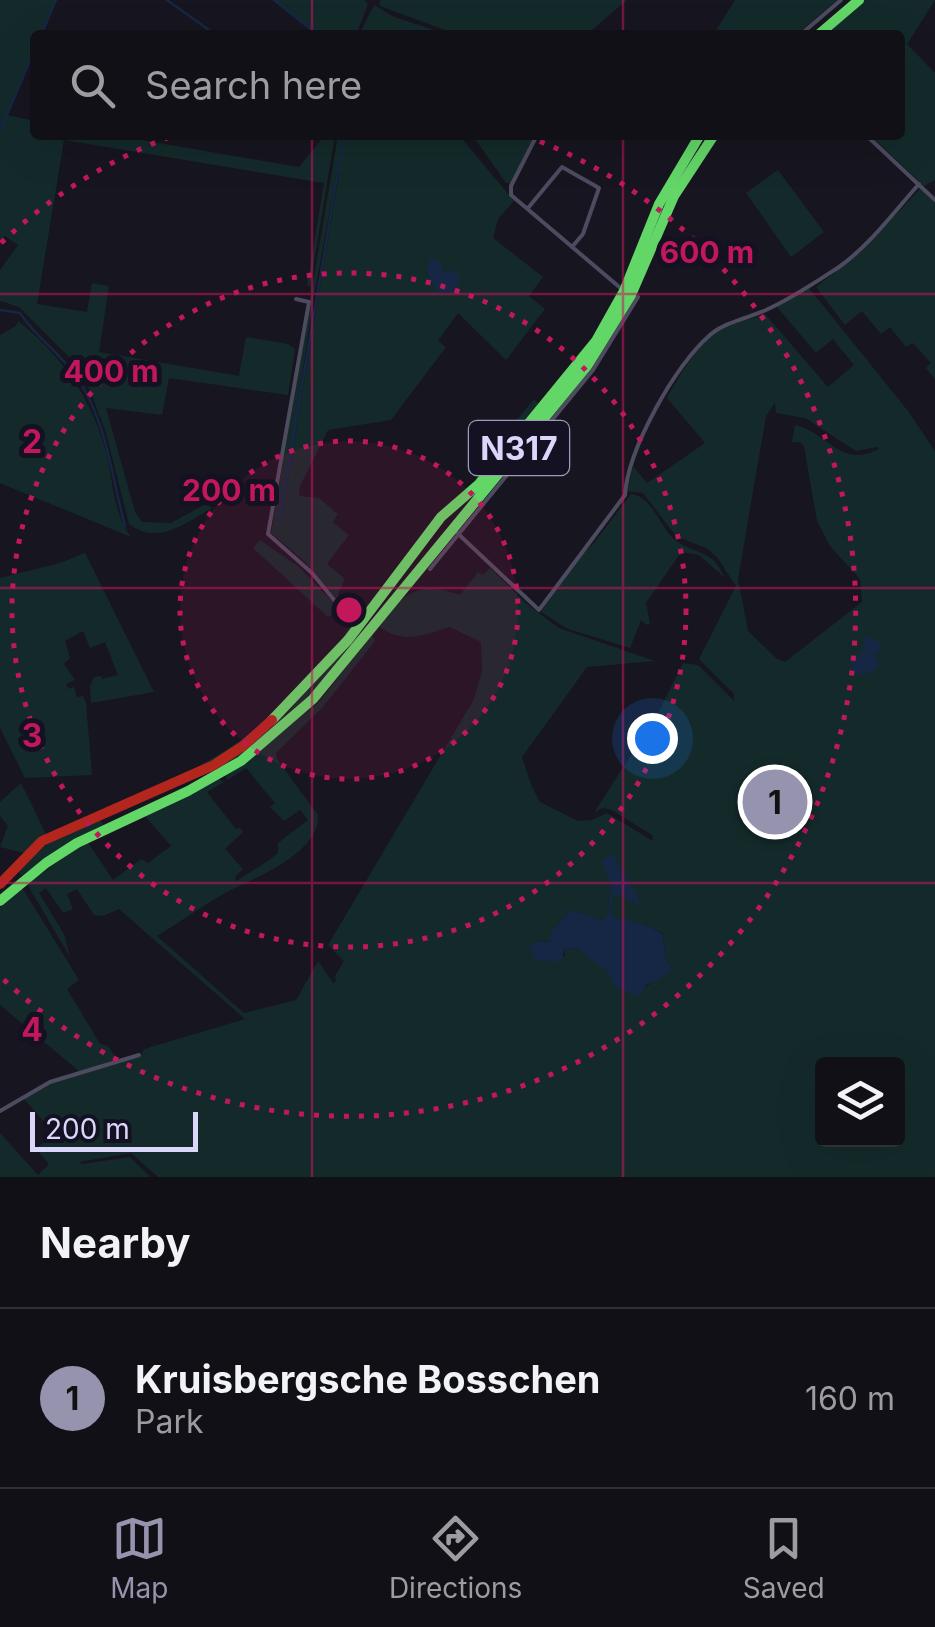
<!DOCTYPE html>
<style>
body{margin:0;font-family:Inter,sans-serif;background:#1e1e24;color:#f1f3f6}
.controls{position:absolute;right:30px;bottom:30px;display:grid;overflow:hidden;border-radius:10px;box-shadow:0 10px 40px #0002}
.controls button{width:90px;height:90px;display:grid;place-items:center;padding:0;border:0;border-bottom:2px solid #303036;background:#111017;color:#f1f3f6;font:50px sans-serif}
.scale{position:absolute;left:30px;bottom:25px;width:168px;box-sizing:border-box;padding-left:10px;border:5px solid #dbd7fb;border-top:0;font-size:28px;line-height:35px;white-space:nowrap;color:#dbd7fb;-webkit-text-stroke:8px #141123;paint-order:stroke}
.you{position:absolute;left:652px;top:738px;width:35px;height:35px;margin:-25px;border:8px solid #fff;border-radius:50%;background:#1a73e8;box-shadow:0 0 0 15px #1a73e833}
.badge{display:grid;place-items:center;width:65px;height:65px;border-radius:50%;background:#9693ae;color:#111;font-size:32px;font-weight:700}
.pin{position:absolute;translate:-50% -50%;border:5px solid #fff;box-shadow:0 2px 10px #0006}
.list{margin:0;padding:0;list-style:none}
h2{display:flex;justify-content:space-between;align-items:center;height:130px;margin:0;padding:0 40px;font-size:42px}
h2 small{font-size:32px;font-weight:400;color:#9c9da1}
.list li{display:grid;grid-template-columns:65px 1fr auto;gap:30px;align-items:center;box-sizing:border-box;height:180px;padding:0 40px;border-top:2px solid #303036}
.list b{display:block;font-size:38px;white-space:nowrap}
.list p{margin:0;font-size:32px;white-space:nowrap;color:#9c9da1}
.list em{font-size:32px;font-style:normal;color:#9c9da1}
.icon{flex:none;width:55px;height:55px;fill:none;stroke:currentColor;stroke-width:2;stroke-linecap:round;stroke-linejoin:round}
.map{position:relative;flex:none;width:935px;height:1177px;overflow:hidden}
.search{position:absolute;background:#111017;box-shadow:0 10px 40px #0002;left:30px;right:30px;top:30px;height:110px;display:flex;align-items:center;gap:25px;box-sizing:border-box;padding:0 35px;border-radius:10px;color:#9c9da1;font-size:38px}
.sheet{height:310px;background:#111017}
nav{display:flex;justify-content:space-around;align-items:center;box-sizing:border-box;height:140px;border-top:2px solid #303036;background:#111017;font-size:28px;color:#9c9da1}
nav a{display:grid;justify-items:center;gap:5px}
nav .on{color:#9693ae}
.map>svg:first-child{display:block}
.green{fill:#142a2a;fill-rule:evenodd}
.water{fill:#152745}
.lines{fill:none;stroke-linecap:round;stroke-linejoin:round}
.stream{stroke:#152745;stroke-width:2.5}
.street{stroke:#4c4b5f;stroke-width:4}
.fast{stroke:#63d668;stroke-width:10}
.jam{stroke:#b3261e;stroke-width:10}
.grid{fill:none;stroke:#c2185b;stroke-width:2.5;stroke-opacity:0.55}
.ring{fill:none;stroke:#c2185b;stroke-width:5;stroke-dasharray:5 10}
.labels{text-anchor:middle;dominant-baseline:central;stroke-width:10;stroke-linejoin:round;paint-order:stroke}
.shield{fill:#141123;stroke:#9f9cba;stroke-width:2.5}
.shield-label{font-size:32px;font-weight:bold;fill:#dbd7fb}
.grid-label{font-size:32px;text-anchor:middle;font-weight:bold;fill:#c2185b;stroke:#141123;stroke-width:10;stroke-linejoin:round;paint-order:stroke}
.centre{fill:#c2185b;stroke:#141123;stroke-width:5}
.ring-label{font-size:30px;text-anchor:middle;font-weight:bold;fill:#c2185b;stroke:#141123;stroke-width:10;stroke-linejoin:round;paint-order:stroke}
</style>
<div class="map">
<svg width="935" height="1177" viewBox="0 0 935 1177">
<rect width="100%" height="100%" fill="#17151f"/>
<g class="green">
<path d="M0,0h56l-15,35h-6v14l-28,66 28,6v14h77l187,32 26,-32h10l-25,151h-3l17,-103 -260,-43 -27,164 50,8 5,-29 17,3 -10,66 140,24 7,-39 42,7 7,5 -7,46 -119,-17 -7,37 -56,-7 29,104 7,10 29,1 35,-19 6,4c-26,15 -55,38 -83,16l-23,-91 -20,-53 -16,-22 -51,-51 -19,-6v-31l18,-25 -13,-9 -5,6z"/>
<path d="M274,0h90l4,4 -12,31h-38z"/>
<path d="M381,0h245v1l-40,34h-127l-74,-27 -6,-3z"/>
<path d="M735,0h102l-41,35h-83z"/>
<path d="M865,0h70l-28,44 28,29v107l-11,6 -54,-51h30v-100h-76z"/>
<path d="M374,5l20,12 56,18h-91z"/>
<path d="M338,135h121l55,66 -16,18 -5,19 50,39 -14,19 16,13 -39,51 -48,-47 -20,28 8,6 -55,73 -63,10 -28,56 -1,10 20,2 19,16 -5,8 16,13 -22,29 18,15 -7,15 26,19 16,-20 -17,23 -21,-11 -39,-45 -32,-27zM337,172l2,1 -61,364 36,-242z"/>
<path d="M481,135h55l-25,48h-5l-31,-44z"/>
<path d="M778,170l46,62 -33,25 -45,-64z"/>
<path d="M921,188l14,15v176l-9,-11 5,-5 -18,-20 -7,4 -16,-20 -9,7 -19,-23 -17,14 -29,-38 46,-36z"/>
<path d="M809,288l99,123 27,40v726h-777l-27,-24 -52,9 3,2 48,-7 20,20h-150v-44l38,42 11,-11 -13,-15 18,-16 -31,-35 24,-13 90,-28 5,-2 1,-5 8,-3 94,-28 -126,-110 -16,7 -9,-1 -17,-26 -10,5 6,15 -10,4 -17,-25 -7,5 25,41 6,23 -43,-73 60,-43 26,39 28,-21 7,4 23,-17 -28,-32 75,-36 6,4 -17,10 29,37 4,-1 3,4 -18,17 18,20 -8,8 1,4c14,-9 29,-17 42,-28v-10l30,-23 -8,-10 -16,11 -14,-14 5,-4 -29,-35 -19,12 -2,-6 93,-71 54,-69 3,7 -52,66 -47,46 1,6 41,56c2,35 -53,59 -79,71 -28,13 -55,34 -82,50l87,77 52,-13 22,-39 15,22 3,-2 -1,-5 9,-15 -16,-16 146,-246 8,-28 -1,-29 -31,-15c-28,8 -46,18 -72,-1 27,-33 39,-46 82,-31l18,-23 5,3 7,-7 39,38 30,22 96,33 -68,6 -65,90 10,30 8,15 38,19 14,-1 15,-7 46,28 -1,-6 -40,-25 -10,-2 -8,5 64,-100 25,-50 15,2 36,36v-7l-35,-35 37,-73 -19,-29 -11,-9 -30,-12 -33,-43 -16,-2 6,-25 14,17 58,-40 -38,-45c15,-26 32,-58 60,-73 12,-6 26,-5 38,-11l63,73 26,-22 -21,-26 -17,14 -39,-46zM775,403l1,10 29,5 51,33 21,-4 2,2c-40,20 -49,-16 -84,-24l-3,17h8l4,4 13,75 13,25 30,33 2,23 -77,60 -8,-3 -29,-28 -10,-52 28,-163zM572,910l29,10 12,-5 2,4 31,6 17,9 3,25 6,11c-14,10 -26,15 -38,26l-29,-29 -29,-19 -12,1 1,8 -23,-16 7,1 3,-12zM822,1064h76v76h-76z"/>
<path d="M18,321c45,36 75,79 89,135 6,26 7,59 24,81l-131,-54v-148l16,-9z"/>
<path d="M552,389l1,2 -75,88 -6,-5 62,-75 6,5z"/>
<path d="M631,494c21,2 28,32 43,45 19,16 39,9 50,38l-25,-22 -18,-3 -35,51 4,20 -3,2 -6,-5 -11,28 -62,-19 -27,-17 40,-57 13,-12z"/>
<path d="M260,540l39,27 29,30 27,22 1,7c-69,96 -143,144 -251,186l-1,-4c101,-35 189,-91 247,-183l1,-4 -18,-9 -6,5 -75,-69z"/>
<path d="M85,553l69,139 -63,11 -1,-17 4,-9 7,-1 1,3 16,-4 -13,-33 -15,6 -7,-17 -18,10 5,17 -6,6 11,16 -9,4 3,5 5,-2 3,10 6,-1 3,7 6,72 -67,3 -25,-50v-150l60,-15z"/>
<path d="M361,625v9c-42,54 -82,102 -141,135v-5l67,-51z"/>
<path d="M21,783l25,51 -22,19 -24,-6 8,-21 -8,-10v-14z"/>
<path d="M99,819l5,6 -31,15 -52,36 -3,-7 36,-31z"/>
<path d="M20,889h3l56,91 -12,9 33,55 8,2 9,13 -37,13 -80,-67v-97z"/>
</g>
<g class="water">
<path d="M343,135h2l-67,402 1,-24z"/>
<path d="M431,259l8,1 4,13 8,-3 8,4v9l-8,10 -13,-1 -9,-15 -2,-11z"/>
<path d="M865,636l17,7 -4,10 -5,1 5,5 -1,9c-7,6 -17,9 -25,3l-2,-14 3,-4 2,6 7,-7 8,2 -8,-5z"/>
<path d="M613,855l25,43 1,6 -25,-11 -13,-33z"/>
<path d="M572,910l29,10 7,-5h6l1,4c17,0 35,6 48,16l3,24 6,11 -17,12 -9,3 -5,9 -7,2 -20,-9 -5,-15 -33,-24 -12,1 -2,13 -26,-2 -7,-14 7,-4h13l3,-12z"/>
</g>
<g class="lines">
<g class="stream">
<path d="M167,0l49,35"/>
<path d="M274,0l44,35"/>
<path d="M41,35l15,-35"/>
<path d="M0,131l35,-82"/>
<path d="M0,310l20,3c15,23 36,37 52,58 34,43 39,104 53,155"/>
<path d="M610,915l2,-27"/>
</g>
<g class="street">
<path d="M800,35l41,-35"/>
<path d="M537,135l-26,51v9l113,96"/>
<path d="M866,135l69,65"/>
<path d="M528,208l34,-41 37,21 -16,46 -11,13"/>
<path d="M296,299l13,3 -41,232 44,39 23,28 28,19"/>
<path d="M453,529l86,81 86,-115c3,-46 50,-130 85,-160 15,-13 38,-17 56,-25 25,-11 50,-28 73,-43 31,-22 55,-55 80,-83"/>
<path d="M430,569l163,-199 45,-73"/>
<path d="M0,1111l50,-29 89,-27"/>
</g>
<g class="fast">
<path d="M818,35l41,-35"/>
<path d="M272,720l76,-80 93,-123 38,-33 117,-143 28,-50 35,-87 41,-69"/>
<path d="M0,901l46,-38 31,-20 111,-52 53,-30 72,-62 274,-333 44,-71 43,-99 40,-61"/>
</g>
<path class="jam" d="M0,884l42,-43 172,-76 29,-19 29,-26"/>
</g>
<path class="grid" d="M312,0v35M623,0v35M312,135v1042M623,135v1042M0,294h935M0,588h935M0,883h935"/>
<circle cx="349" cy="610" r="169" fill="#c2185b" fill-opacity=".12"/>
<g class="ring">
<circle cx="349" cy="610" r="169"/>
<circle cx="349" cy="610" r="337"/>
<path d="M1 243A506 506 0 0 1 172 136M526 136A506 506 0 1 1 1 977"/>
</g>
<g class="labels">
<rect class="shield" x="469" y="421" width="100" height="54" rx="8"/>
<g class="shield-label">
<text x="519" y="448">N317</text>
</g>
</g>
<g class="grid-label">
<text x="32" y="453">2</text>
<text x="32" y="747">3</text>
<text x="32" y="1041">4</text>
</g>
<circle cx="349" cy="610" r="15" class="centre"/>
<g class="ring-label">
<text x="707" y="263">600 m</text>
<text x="111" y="382">400 m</text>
<text x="229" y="501">200 m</text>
</g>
</svg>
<div class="controls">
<button><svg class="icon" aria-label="layers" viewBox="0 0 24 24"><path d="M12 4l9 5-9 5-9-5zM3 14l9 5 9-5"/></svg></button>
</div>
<div class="scale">200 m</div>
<div class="you"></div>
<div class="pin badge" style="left:775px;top:802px">1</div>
<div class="search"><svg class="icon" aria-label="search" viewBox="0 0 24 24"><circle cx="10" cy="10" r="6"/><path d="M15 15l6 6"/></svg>Search here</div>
</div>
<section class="sheet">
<h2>Nearby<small></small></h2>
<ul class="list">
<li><span class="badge">1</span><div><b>Kruisbergsche Bosschen</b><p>Park</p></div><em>160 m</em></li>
</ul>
</section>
<nav>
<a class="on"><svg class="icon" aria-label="map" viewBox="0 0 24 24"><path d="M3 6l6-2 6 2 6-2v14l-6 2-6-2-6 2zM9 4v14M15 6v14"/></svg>Map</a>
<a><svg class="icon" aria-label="directions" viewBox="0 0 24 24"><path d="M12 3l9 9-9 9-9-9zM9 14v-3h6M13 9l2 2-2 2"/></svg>Directions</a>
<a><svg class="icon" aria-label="saved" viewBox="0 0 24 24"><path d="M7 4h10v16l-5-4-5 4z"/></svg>Saved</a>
</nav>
